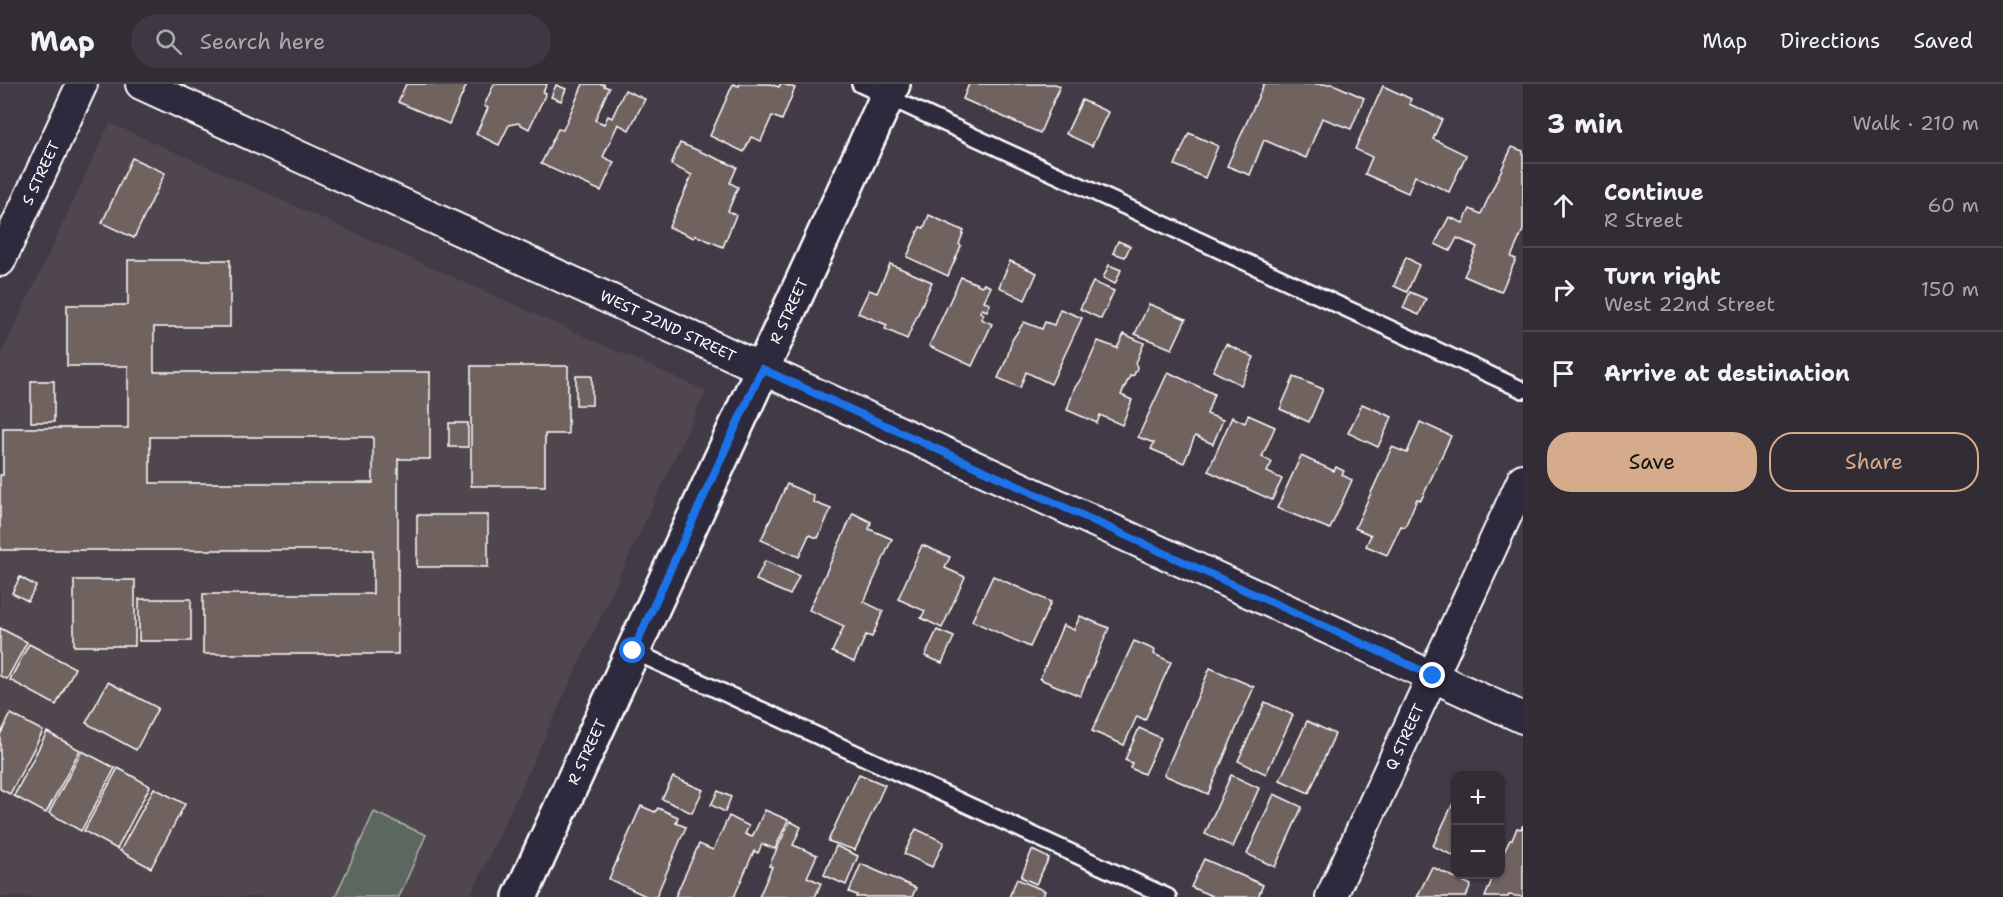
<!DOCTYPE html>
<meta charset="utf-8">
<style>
body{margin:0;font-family:"Shantell Sans",sans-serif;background:#3d3841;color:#f1f3f6}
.controls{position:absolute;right:18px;bottom:18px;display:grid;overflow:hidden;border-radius:12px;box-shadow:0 2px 4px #0004}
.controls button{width:54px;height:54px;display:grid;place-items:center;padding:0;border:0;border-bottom:2px solid #4d4850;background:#322c35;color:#f1f3f6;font:30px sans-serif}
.stop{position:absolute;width:18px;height:18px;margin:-14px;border:4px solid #1a73e8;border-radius:50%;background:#fff}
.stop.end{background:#1a73e8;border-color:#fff;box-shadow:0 2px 6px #0008}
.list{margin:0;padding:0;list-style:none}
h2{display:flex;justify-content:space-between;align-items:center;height:78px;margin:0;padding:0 24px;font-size:26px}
h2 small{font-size:20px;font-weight:400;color:#a8a7ad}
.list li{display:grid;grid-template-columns:39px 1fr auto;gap:18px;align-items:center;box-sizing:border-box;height:84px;padding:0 24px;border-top:2px solid #4d4850}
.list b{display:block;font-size:22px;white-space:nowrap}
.list p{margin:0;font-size:20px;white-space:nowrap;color:#a8a7ad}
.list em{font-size:20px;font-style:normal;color:#a8a7ad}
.actions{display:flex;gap:12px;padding:18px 24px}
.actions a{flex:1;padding:14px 0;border:2px solid #d6ab8b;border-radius:24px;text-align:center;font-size:21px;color:#d6ab8b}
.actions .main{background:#d6ab8b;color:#111}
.icon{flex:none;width:33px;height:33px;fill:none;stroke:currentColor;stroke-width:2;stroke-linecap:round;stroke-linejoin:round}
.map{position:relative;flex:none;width:1523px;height:813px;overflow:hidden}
header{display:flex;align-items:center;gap:36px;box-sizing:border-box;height:84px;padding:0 30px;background:#322c35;border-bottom:2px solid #4d4850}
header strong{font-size:28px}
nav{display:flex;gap:33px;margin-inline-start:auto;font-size:21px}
.search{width:420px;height:54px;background:#3d3841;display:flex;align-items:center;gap:15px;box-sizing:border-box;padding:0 21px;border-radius:33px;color:#a8a7ad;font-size:22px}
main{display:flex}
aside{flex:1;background:#322c35}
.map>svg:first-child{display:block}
.built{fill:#50474e}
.green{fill:#5b685e;stroke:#adb4ae;stroke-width:1.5}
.building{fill:#70625e;stroke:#fff;stroke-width:1.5;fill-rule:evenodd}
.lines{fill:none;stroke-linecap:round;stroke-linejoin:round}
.service-casing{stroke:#fff;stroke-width:20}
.minor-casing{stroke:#fff;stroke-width:34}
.tertiary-casing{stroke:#fff;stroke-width:38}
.service{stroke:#2f2a3d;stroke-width:15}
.minor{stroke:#2f2a3d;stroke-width:30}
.tertiary{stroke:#2f2a3d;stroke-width:33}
.route{stroke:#1a73e8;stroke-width:8}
.labels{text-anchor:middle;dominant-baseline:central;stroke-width:5;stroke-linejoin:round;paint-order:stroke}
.street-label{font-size:15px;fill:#fff;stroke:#2f2a3d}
</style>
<header>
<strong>Map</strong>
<div class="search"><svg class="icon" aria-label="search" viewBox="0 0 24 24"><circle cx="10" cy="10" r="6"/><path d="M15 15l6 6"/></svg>Search here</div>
<nav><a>Map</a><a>Directions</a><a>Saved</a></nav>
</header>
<main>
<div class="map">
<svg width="1523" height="813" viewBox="0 0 1523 813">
<rect width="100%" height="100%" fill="#423b47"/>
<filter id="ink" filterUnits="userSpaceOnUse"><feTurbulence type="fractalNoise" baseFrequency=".0167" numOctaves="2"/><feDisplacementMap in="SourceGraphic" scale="12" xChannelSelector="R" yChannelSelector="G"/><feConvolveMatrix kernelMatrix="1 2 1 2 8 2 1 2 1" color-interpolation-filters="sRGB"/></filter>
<g filter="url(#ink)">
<path class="built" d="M110,39l596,268 -236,506h-470v-539z"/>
<path class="green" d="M374,728l52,23 -27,62h-64z"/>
<g class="building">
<path d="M406,0h61l-18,40 -51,-22z"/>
<path d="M494,0h53l-4,8 3,1 -17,36 -11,-6 -9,2 -10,20 -23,-11 12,-26 -4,-2z"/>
<path d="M583,0h21v2l5,2 -14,32 9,4 4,-8 4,2 13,-28 20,9 -16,31 -11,-6 -15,33 11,5 -13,29 -60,-27 17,-35 5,1z"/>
<path d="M733,0l6,2 1,-2h30l9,3 1,-3h3l12,4 -13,32 -10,-4 -11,25 -10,-4 -7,15 -34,-16z"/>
<path d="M969,0h86l5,2 -20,47 -77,-34z"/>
<path d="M1264,0h69l31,14 -13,31 -29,-11 -16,40 -42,-18 -14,35 -23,-9z"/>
<path d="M556,1l10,4 -5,12 -10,-4z"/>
<path d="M1383,2l28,13 -2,5 33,15 -9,20 33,16 -17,37 -34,-16 -7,17 -43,-19 7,-17 -17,-8z"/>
<path d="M1082,16l26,12 -16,34 -26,-12z"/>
<path d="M1189,49l29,13 -13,32 -30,-13z"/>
<path d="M680,59l57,24 -7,16 8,4 -10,24 8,4 -13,32 -28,-12 -1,3 -25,-11 23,-52 -21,-10z"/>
<path d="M1512,63l11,4v79l-12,27 5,2 -15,33 -37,-16 13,-29 -20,-9 -7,13 -15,-7 14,-27 14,6 7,-14 11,5z"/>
<path d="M132,74l33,15 -31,65 -32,-15z"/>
<path d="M929,131l35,16 -5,13 2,2 -13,30 -41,-19 13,-30 4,1z"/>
<path d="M1118,157l12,5 -5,11 -12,-4z"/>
<path d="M1406,173l13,8 -12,27 -13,-6z"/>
<path d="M128,176h102v67h-76v45h276v87h-32v195h-195v-60h170v-44h-373v-75h3v-47h125v-62h-61v-61h61zM150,353h223v46h-223z"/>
<path d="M1010,177l27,12 -12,27 -26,-13z"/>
<path d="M890,180l42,18 -25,57 -22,-10 2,-4 -29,-12 11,-23 8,3z"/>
<path d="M1109,181l12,5 -6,14 -12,-6z"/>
<path d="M961,193l21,9 2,-2 7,3 -7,14 6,3 -3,7 -5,-2 -2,3 4,2 -3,5 11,5 -20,42 -43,-20z"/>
<path d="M1093,198l21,9 -13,28 -21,-10z"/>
<path d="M1410,208l16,7 -7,16 -16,-7z"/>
<path d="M1149,220l37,15 -14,30 -37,-15z"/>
<path d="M1060,225l22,9 -31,66 -25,-12 -6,16 -22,-10 9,-20 5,-18 12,-18 18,7 3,-7 9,3z"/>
<path d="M1124,250l20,9 -8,20 1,5 -3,7 -4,1 -9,19 11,5 -10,25 -22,-10 -3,8 -30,-13 7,-21 8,-12 16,-36 19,7z"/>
<path d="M1226,260l28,13 -13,28 -28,-14z"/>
<path d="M471,282h97v68h-23v52h-74z"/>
<path d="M1168,288l46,22 -7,20 16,6 -10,24 -18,-8 -11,27 -33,-14 3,-6 -16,-6z"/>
<rect x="576" y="292" width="16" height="29"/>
<path d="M1294,293l29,12 -14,33 -29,-13z"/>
<rect x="31" y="297" width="23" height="41"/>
<path d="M1362,320l30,13 -14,30 -30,-14z"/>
<path d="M1248,331l27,12 -13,30 10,5 -5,10 15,7 -10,21 -64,-29 24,-54 13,6z"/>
<path d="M1420,338l31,14 -30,64 -4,-1 -12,28 -4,-1 -14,29 -21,-9 5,-11 -16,-7 37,-81 15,6z"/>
<rect x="449" y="339" width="19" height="24"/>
<path d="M1301,372l33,15 2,-4 8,4 -2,4 10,5 -22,49 -53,-21z"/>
<path d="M787,400l27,12 -1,6 18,7 -13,29 -9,-3 -10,22 -38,-17z"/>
<path d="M853,429l18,9 -2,7 23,10 -28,63 19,9 -11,26 -6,-2 -12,27 -22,-10 12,-26 -35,-16z"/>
<rect x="417" y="431" width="71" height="52"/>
<path d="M922,461l28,12 -5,11 20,9 -23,51 -21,-10 4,-7 -27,-12z"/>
<path d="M765,477l34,15 -9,19 -34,-15z"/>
<path d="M993,492l58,26 -21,45 -58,-26z"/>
<path d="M20,493l16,9 -8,15 -16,-8z"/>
<rect x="74" y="496" width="61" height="66"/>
<rect x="139" y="515" width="52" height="42"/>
<path d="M1080,532l29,12 -29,68 -40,-17 23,-54 11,5z"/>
<path d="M0,544l27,14 -20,37 -7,-3z"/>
<path d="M937,546l17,7 -12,26 -17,-7z"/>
<path d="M1134,557l21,9 -1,4 17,8 -26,58 -8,-4 -13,29 -32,-14z"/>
<path d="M29,560l46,24 -19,37 -46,-25z"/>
<path d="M1210,584l44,19 -46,107 -44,-19z"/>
<path d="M108,598l50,26 -22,42 -50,-27z"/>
<path d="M1265,618l28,13 -27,59 -28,-13z"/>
<path d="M11,630l32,17 -33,63 -10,-5v-54z"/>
<path d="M1307,637l28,13 -26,59 -29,-13z"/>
<path d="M1139,644l22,10 -17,36 -14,-6 2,-5 -7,-3z"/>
<path d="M47,648l33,18 -34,63 -32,-17z"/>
<path d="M82,667l33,17 -34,63 -32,-18z"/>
<path d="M118,684l32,18 -33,63 -33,-18z"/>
<path d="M859,690l26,11 -30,65 -27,-9z"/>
<path d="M1231,691l28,13 -26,59 -28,-13z"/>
<path d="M673,693l30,13 -11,23 -30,-14z"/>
<path d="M154,704l31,16 -34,64 -31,-17z"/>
<path d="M718,707l13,6 -6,15 -14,-7z"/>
<path d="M1274,710l28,13 -27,60 -28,-13z"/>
<path d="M1456,713v60l-23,-11z"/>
<path d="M641,722l14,6 3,-4 20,9 -2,6 10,4 -30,70h-8l-39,-18z"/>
<path d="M765,726l23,10 -13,29 -13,-5 -4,9 -4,-2 -20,46h-59l24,-53 14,6 16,-34 20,10 -4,8 7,3z"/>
<path d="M790,737l11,6 -8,18 24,10 -10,22 14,6 -6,14h-56l13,-30 -3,-1z"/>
<path d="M1523,741v72l-14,-2 -1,2h-23l9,-23h6v-14l10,-20h2l5,-12 4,1z"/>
<path d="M916,745l28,13 -12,25 -28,-13z"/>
<path d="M836,762l22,10 -12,29 -22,-10z"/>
<path d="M1032,766l17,8 -13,26 -15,-7z"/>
<path d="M1204,775l59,26 -5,12h-44l-23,-10z"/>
<path d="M861,780l55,24 -4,9h-56l1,-2 -8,-3z"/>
<path d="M1432,783l39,18 -5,12h-49z"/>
<path d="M1017,795l28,12 -2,6h-34z"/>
</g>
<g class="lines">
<defs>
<g id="service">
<path d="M860,0l663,306"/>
<path d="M633,567l535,246"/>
</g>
<g id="minor">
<path d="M141,0l1382,634"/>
<path d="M0,177l82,-177"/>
<path d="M1331,813l192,-418"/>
</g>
<path id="tertiary" d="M520,813l373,-813"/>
</defs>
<use href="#service" class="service-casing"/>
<use href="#minor" class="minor-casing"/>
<use href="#tertiary" class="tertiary-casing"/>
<use href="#service" class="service"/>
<use href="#minor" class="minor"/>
<use href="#tertiary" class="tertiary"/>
</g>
</g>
<g class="lines" filter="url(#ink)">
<path class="route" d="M633,567l129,-282 671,307"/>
</g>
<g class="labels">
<g class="street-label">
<text transform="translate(41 89) rotate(-65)">S STREET</text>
<text transform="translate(789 227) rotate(-65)">R STREET</text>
<text transform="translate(668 242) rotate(25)">WEST 22ND STREET</text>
<text transform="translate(1405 653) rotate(-65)">Q STREET</text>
<text transform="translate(587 668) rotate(-65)">R STREET</text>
</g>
</g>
</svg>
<div class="controls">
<button>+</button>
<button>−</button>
</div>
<div class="stop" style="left:633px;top:567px"></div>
<div class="stop end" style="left:1433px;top:592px"></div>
</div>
<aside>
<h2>3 min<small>Walk · 210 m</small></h2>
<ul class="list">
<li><svg class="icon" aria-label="ahead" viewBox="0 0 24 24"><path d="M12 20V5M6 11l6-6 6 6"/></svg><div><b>Continue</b><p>R Street</p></div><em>60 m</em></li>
<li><svg class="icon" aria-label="right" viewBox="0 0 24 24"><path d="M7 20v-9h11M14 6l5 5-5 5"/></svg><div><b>Turn right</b><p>West 22nd Street</p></div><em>150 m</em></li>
<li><svg class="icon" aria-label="arrive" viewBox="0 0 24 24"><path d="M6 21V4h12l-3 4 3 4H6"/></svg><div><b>Arrive at destination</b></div></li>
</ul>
<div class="actions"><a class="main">Save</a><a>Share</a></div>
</aside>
</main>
